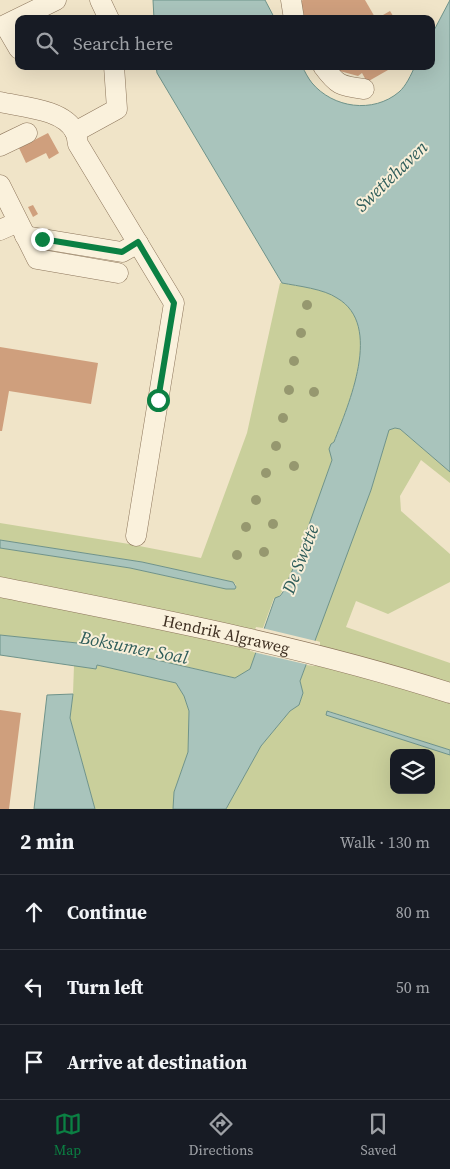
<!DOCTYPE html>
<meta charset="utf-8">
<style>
body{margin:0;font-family:"Source Serif 4",serif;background:#242831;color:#f1f3f6}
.controls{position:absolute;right:15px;bottom:15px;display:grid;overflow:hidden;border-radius:10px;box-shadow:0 5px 20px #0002}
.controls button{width:45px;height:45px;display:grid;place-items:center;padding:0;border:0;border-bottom:1px solid #363941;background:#171b24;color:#f1f3f6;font:25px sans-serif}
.stop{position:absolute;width:15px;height:15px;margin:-11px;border:4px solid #0b8043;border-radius:50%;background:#fff}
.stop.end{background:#0b8043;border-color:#fff;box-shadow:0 1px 5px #0008}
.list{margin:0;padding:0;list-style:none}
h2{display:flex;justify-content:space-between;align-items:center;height:65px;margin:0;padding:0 20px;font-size:21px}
h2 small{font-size:16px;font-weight:400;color:#9ea1a6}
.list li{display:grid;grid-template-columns:32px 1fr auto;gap:15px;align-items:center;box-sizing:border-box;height:75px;padding:0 20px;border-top:1px solid #363941}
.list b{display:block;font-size:19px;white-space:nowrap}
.list em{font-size:16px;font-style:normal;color:#9ea1a6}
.icon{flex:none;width:28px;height:28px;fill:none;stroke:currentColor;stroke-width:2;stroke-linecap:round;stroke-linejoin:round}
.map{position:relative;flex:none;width:450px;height:809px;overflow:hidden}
.search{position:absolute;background:#171b24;box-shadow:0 5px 20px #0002;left:15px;right:15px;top:15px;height:55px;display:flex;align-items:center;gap:12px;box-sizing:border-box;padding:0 18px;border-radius:10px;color:#9ea1a6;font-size:19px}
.sheet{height:290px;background:#171b24}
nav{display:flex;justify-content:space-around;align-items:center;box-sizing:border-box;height:70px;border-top:1px solid #363941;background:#171b24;font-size:14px;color:#9ea1a6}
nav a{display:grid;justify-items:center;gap:2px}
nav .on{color:#0b8043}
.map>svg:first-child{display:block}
.green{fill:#c9cf9b;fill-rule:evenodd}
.water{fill:#a9c4bc;stroke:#6f938a}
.pier{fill:#f0e4c8}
.building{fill:#cf9f7d}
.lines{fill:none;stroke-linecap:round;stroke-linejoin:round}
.minor-casing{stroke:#8d765c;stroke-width:21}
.minor{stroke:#faf1dc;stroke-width:20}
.tree{fill:#96986f}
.route{stroke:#0b8043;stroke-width:6}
.labels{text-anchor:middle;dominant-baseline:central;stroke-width:4;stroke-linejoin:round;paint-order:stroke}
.street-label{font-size:16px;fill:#3d2e20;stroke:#f7eed8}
.water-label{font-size:18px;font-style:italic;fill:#2f5d5a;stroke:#f7eed8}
</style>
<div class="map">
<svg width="450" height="809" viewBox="0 0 450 809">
<rect width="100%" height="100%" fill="#f0e4c8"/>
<g class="green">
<path d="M280,283h2c16,3 42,6 55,15 47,27 11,107 -3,144l-3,2 1,16c-8,21 -42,130 -55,138h-3l-11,30 -7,-1 -2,5 -254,-53v-31l130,20 59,13 46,8 1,-4 -3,-3 -91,-20 -142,-22v-17l129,21 72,14 46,-125z"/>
<path d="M395,428l5,1 50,43v11l-29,-23 -21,36 1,15 49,43v28l-62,32 -32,-13 -10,26 104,36v22l-130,-38v-5l-6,-2 57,-150 18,-60z"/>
<path d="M0,594l251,52 -1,5 6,1 -6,17 -14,9 -149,-34 -87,-9z"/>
<path d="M316,662l134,39v49l-122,-39 -2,4 124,40v54h-224l35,-63 29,-35 9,-6 4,-12 -3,-12 6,-16 9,1zM394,753h37v37h-37z"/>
<path d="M74,665l22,4 1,-4 79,18 8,13 5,15 -1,41 -14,40 -1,17h-78l-25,-91 3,-24z"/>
</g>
<g class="water">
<path d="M153,0h112l10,19h-121z"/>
<path d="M450,0v472l-50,-43 -5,-1 -6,2 -18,60 -71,191 3,12 -4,12 -9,6 -29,35 -35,63h-53l1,-17 14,-40 1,-41 -5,-15 -8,-13 -79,-18 -1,4 -96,-14v-20l87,9 148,34 15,-9 25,-71 5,-2 3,-4 12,-28 37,-104 -3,-11 2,-5 3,-2c14,-37 50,-117 3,-144 -13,-9 -39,-12 -55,-15l-125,-210 -1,-7h146c3,6 6,12 10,17 21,25 61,31 87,9 7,-6 12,-17 16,-26h16v-30z"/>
<path d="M0,540l142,22 91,20 3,5 -1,2h-9l-96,-21 -130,-20z"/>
<path d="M73,694l-3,24 25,91h-61l13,-114z"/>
<path d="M327,711l123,39v5l-124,-40z"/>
</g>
<path class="pier" d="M262,628l54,13 -7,24 -56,-13z"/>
<g class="building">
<path d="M303,0h62l11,19h-70l-9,-16z"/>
<path d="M390,11l5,8h-19z"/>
<path d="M334,66h61l-28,16 -5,-9 -4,3 -22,-6z"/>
<path d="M48,133l11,20 -10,6 -3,-6 -20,10 -7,-15z"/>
<path d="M33,205l5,9 -5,3 -5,-10z"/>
<path d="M0,347l98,16 -7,41 -82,-13 -7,40h-2z"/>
<path d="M0,710l21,3 -12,96h-9z"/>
</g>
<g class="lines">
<defs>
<g id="minor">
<path d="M100,0l9,19"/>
<path d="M291,0l3,19"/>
<path d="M19,49l-14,-24 51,-25"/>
<path d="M323,66c14,19 17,20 41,23"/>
<path d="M0,102c22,5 64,7 75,30 2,3 2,8 3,12l96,159 -38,233"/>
<path d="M75,132l42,-23 -3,-43"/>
<path d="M0,146l27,-13"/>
<path d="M0,185l37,74 81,14"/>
<path d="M0,230l18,-8"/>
<path d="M25,236l97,16 16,-9"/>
<path id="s1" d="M0,587c151,30 303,59 450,106"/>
</g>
</defs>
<use href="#minor" class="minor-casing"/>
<use href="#minor" class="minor"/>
</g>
<g class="tree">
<circle cx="307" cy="305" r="5"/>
<circle cx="301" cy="333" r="5"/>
<circle cx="294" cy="361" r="5"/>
<circle cx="289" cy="390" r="5"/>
<circle cx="314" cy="392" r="5"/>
<circle cx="283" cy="418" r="5"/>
<circle cx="276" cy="446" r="5"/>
<circle cx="294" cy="466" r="5"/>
<circle cx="266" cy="473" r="5"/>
<circle cx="256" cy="500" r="5"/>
<circle cx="273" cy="524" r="5"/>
<circle cx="246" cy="527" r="5"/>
<circle cx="264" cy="552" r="5"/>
<circle cx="237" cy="555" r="5"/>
</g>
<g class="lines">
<path class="route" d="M42,239l80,13 16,-10 36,61 -16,97"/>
</g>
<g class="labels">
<g class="street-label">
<text stroke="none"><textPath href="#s1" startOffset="231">Hendrik Algraweg</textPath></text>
</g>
<g class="water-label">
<text transform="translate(391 176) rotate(-44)">Swettehaven</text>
<text transform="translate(300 559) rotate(-69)">De Swette</text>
<text transform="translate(134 647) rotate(11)">Boksumer Soal</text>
</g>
</g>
</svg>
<div class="controls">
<button><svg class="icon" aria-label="layers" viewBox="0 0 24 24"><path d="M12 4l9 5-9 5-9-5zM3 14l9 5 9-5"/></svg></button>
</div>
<div class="stop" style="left:158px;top:400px"></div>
<div class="stop end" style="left:42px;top:239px"></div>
<div class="search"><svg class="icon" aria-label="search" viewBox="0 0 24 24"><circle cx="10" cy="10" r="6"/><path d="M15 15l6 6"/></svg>Search here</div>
</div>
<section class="sheet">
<h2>2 min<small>Walk · 130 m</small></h2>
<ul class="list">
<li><svg class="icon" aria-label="ahead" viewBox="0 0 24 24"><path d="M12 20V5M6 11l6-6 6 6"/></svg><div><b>Continue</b></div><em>80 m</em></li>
<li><svg class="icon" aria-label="left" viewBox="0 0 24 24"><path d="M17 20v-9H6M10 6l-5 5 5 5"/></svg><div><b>Turn left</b></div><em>50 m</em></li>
<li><svg class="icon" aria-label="arrive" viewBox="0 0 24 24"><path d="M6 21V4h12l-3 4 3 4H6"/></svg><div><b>Arrive at destination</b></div></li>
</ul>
</section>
<nav>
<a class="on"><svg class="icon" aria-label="map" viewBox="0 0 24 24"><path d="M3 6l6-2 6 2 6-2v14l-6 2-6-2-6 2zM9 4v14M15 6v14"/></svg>Map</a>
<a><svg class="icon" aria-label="directions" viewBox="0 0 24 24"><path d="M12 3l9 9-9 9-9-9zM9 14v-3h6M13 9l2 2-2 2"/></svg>Directions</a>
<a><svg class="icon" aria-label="saved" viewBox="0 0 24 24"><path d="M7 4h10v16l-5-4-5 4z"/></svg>Saved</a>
</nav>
